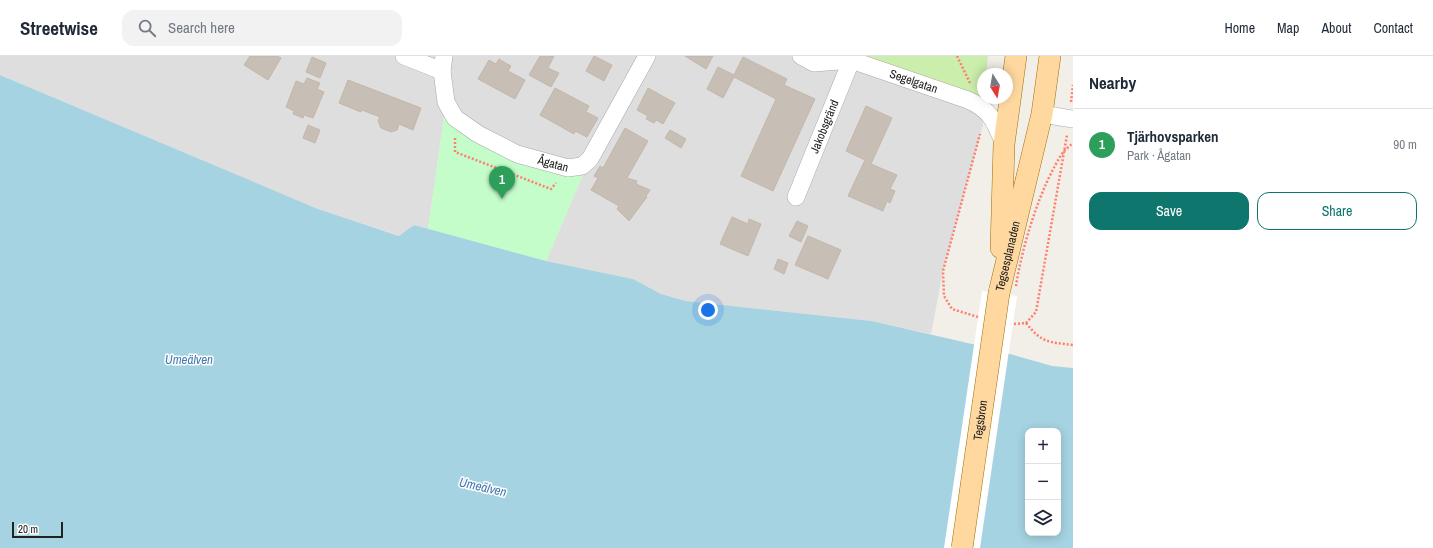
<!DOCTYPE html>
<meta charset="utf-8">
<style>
body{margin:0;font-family:"Archivo Narrow",sans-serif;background:#f2f2f3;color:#1f2937}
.controls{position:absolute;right:12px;bottom:12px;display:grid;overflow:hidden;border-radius:8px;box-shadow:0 2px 10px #0003}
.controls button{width:36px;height:36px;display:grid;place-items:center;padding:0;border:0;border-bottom:1px solid #e0e1e3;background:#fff;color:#1f2937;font:20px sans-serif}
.compass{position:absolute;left:977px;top:12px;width:36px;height:36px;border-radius:50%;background:#fff;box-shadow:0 2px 10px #0003;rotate:169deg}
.scale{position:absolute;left:12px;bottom:10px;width:51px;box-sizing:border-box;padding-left:4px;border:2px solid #212121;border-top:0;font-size:11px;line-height:14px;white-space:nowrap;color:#212121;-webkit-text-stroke:3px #fff;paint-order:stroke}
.you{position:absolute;left:708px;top:254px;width:14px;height:14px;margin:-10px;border:3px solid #fff;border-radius:50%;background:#1a73e8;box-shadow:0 0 0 6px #1a73e833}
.badge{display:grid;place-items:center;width:26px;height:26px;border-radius:50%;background:#0f766e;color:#fff;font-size:13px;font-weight:700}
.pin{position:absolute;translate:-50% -33px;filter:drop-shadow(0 1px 2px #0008)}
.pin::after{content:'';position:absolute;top:21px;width:14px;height:12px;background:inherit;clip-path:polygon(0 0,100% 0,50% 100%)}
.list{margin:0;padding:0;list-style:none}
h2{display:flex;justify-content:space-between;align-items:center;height:52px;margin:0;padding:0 16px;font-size:17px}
h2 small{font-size:13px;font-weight:400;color:#747a83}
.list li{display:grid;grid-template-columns:26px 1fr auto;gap:12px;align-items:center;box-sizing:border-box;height:72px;padding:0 16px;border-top:1px solid #e0e1e3}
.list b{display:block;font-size:15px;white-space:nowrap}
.list p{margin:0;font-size:13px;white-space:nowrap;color:#747a83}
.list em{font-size:13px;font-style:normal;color:#747a83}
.actions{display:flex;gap:8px;padding:12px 16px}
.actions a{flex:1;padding:9px 0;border:1px solid #0f766e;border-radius:12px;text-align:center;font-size:14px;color:#0f766e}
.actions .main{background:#0f766e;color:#fff}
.icon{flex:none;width:22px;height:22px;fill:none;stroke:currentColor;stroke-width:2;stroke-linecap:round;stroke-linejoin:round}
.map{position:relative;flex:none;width:1073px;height:492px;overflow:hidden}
header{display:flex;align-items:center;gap:24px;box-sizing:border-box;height:56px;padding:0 20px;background:#fff;border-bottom:1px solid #e0e1e3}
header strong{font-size:19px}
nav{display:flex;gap:22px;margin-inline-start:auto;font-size:14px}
.search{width:280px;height:36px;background:#f2f2f3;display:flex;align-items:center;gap:10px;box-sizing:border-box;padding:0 14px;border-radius:12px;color:#747a83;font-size:15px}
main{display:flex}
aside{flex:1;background:#fff}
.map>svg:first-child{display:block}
.residential{fill:#dfdede}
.grass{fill:#cbeeac}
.park{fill:#c4fcca}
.water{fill:#a6d3e1;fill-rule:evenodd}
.pier{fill:#fff}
.building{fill:#c7beb6;stroke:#c5b6a9}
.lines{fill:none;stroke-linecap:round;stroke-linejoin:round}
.minor-casing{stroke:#a8a8a8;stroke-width:18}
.major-casing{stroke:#9f6d00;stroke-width:22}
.path{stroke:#ff7e6c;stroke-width:2.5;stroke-dasharray:2 2;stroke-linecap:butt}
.minor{stroke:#fff;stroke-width:17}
.major{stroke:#ffd8a0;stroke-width:21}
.major-bridge-casing{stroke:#9f6d00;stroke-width:22;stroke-linecap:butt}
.path-bridge{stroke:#ff7e6c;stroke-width:2.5;stroke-dasharray:2 2;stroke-linecap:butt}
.major-bridge{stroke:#ffd8a0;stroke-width:21}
.labels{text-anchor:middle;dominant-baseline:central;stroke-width:3;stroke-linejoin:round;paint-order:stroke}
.street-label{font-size:12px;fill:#212121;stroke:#fff}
.water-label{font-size:13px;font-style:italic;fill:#4478b0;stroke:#fff}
</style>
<header>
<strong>Streetwise</strong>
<div class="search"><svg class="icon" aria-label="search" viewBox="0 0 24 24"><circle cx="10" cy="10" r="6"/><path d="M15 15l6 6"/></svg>Search here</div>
<nav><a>Home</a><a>Map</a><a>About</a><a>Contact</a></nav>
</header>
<main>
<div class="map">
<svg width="1073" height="492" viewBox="0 0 1073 492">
<rect width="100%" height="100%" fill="#f2efe8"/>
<path class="residential" d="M0,0h853l129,50 1,19 -40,146 -12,63 -59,-13 -186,-20 -25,-7 -28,-15 -87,-18 43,-101 -7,6 -65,-12 -71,-51 -18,126 -14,-4 -14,11 -82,-27 -318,-134z"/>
<path class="grass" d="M853,0h135l-2,18h-3l-1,32z"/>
<path class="park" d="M446,46l9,16 113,50 22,-9 -44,102 -118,-32z"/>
<path class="water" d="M0,19l318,134 81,27 15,-11 132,36 87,18 28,15 25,7 186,20 113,26 67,19 21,2v180h-1073zM1028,375h30v102h-30z"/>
<path class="pier" d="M982,235l35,5 -37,252h-36z"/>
<g class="building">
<path d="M250,0h27l4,2 -13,22 -24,-15z"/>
<path d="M540,0h14l-6,12 11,5 -8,14 -22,-12z"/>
<path d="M594,0l18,9 -8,16 -18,-10z"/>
<path d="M685,0h28l-7,13z"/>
<path d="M312,1l14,6 -6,15 -14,-6z"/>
<path d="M743,1l44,22 -3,6 31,14 -42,92 -32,-15 35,-77 -42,-22 -11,21 -16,-9 11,-22 16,8z"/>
<path d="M499,3l12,7 -3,5 17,9 -10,19 -37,-20 11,-19 7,4z"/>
<path d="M307,22l13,5 -3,6 7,3 -11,26 -9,-3 -1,3 -10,-4 1,-3 -8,-4 10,-26 8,3z"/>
<path d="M348,24l73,28 -8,22 -14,-6 -2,6 -6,2 -10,-4 -3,-7 2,-4 -18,-7 -1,2 -22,-9z"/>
<path d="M555,32l34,18 -3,6 12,6 -11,19 -12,-6 -1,3 -34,-19z"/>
<path d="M648,32l27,15 -12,21 -7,-4 -2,3 -8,-4 2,-3 -11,-6z"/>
<path d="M866,50l26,12 -21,46 26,11 -7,14 5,2 -5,12 -3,-2 -4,10 -35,-15 17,-36 -19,-9z"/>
<path d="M308,69l12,5 -5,13 -12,-5z"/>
<path d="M625,72l23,13 -21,37 10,3 -1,3 14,6 -4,6 1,1 -18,24 -12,-12 2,-3 -28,-16 7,-12 -4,-2 6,-10 3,2z"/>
<path d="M670,74l16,9 -5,9 -16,-10z"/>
<path d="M732,161l16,7 1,-5 12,5 -13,32 -28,-12z"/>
<path d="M797,165l11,5 -7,16 -12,-6z"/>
<path d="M808,180l33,14 -13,29 -33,-14z"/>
<path d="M778,203l10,4 -4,11 -10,-5z"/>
</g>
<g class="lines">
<defs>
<g id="minor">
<path d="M404,0l38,15"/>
<path id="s1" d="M444,0l-2,15 4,31 9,16 23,16 39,20 51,14 14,-2 8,-7 57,-103"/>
<path id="s2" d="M801,0l13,7 37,-3 117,40c23,10 27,22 36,44"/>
<path d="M1042,58l31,5"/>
<path id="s3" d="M796,141l57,-141"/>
</g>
<g id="major">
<path d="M1001,192l3,-104 12,-88"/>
<path id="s4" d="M999,237l43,-179 8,-58"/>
</g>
</defs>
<use href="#minor" class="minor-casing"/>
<use href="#major" class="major-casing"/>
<g class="path">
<path d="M957,0l13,27"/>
<path d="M1071,46l2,-17"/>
<path d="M455,82v14l96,37 5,-6"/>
<path d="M1064,95l9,-8"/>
<path d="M978,261l-26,-8 -8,-13 -1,-25 37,-137"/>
<path d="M1026,267c16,20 22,19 47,22"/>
<path d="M1014,268l12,-1 10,-11 31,-177"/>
</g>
<use href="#minor" class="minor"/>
<use href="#major" class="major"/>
<defs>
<g id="major-bridge">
<path id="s5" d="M962,492l37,-255"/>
</g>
</defs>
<use href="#major-bridge" class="major-bridge-casing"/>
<path class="path-bridge" d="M1016,230c6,-40 25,-102 48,-135"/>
<use href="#major-bridge" class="major-bridge"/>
</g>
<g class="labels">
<g class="street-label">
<text stroke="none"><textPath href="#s2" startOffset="118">Segelgatan</textPath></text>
<text stroke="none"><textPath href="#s3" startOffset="76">Jakobsgränd</textPath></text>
<text stroke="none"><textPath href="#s1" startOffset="174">Ågatan</textPath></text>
<text stroke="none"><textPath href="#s4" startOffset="38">Tegsesplanaden</textPath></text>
<text stroke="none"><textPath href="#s5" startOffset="129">Tegsbron</textPath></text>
</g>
<g class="water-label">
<text x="189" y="303">Umeälven</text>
<text transform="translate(483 431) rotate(13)">Umeälven</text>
</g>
</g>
</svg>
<div class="controls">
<button>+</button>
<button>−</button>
<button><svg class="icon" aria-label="layers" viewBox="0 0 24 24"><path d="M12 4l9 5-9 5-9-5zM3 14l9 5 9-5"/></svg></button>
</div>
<svg class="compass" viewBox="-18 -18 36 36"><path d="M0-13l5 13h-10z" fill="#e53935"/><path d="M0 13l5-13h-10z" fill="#747a83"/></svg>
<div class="scale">20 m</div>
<div class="you"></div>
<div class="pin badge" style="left:502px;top:143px;background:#2e9e5b">1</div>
</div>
<aside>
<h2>Nearby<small></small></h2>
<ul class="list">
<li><span class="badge" style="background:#2e9e5b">1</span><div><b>Tjärhovsparken</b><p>Park · Ågatan</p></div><em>90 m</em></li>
</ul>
<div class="actions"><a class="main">Save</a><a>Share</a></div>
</aside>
</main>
